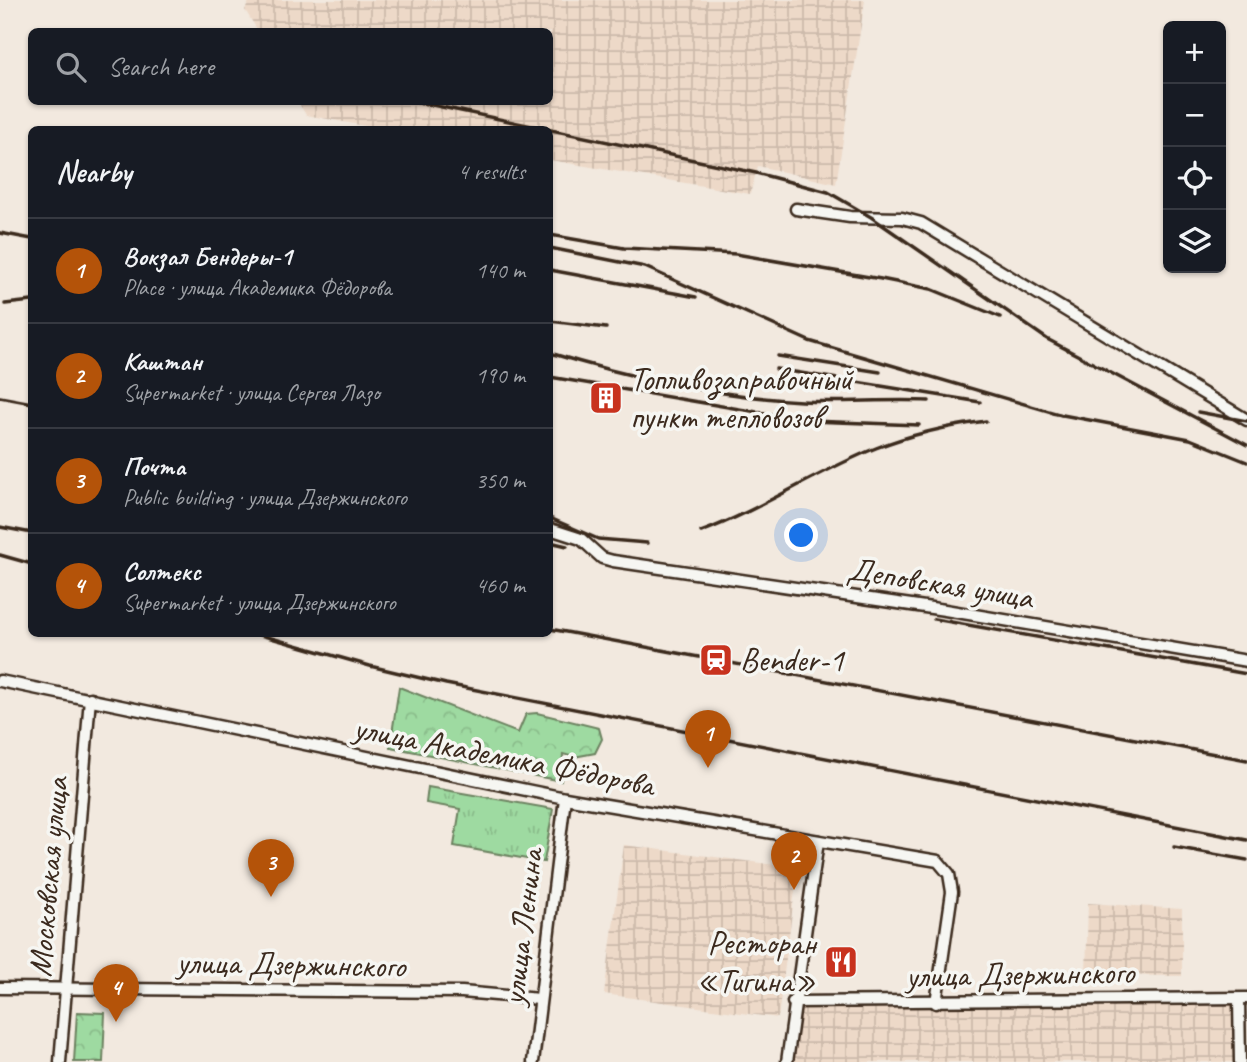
<!DOCTYPE html>
<meta charset="utf-8">
<style>
body{margin:0;font-family:Caveat,sans-serif;background:#242831;color:#f1f3f6}
.controls{position:absolute;right:21px;top:21px;display:grid;overflow:hidden;border-radius:10px;box-shadow:0 2px 5px #0004}
.controls button{width:63px;height:63px;display:grid;place-items:center;padding:0;border:0;border-bottom:2px solid #363941;background:#171b24;color:#f1f3f6;font:35px sans-serif}
.you{position:absolute;left:802px;top:536px;width:24px;height:24px;margin:-18px;border:5px solid #fff;border-radius:50%;background:#1a73e8;box-shadow:0 0 0 10px #1a73e833}
.badge{display:grid;place-items:center;width:46px;height:46px;border-radius:50%;background:#b45309;color:#fff;font-size:23px;font-weight:700}
.pin{position:absolute;translate:-50% -58px;filter:drop-shadow(0 2px 4px #0008)}
.pin::after{content:'';position:absolute;top:37px;width:24px;height:21px;background:inherit;clip-path:polygon(0 0,100% 0,50% 100%)}
.list{margin:0;padding:0;list-style:none}
h2{display:flex;justify-content:space-between;align-items:center;height:91px;margin:0;padding:0 28px;font-size:30px}
h2 small{font-size:23px;font-weight:400;color:#9ea1a6}
.list li{display:grid;grid-template-columns:46px 1fr auto;gap:21px;align-items:center;box-sizing:border-box;height:105px;padding:0 28px;border-top:2px solid #363941}
.list b{display:block;font-size:26px;white-space:nowrap}
.list p{margin:0;font-size:23px;white-space:nowrap;color:#9ea1a6}
.list em{font-size:23px;font-style:normal;color:#9ea1a6}
.icon{flex:none;width:38px;height:38px;fill:none;stroke:currentColor;stroke-width:2;stroke-linecap:round;stroke-linejoin:round}
.map{position:relative;flex:none;width:1247px;height:1062px;overflow:hidden}
.search{position:absolute;background:#171b24;box-shadow:0 2px 5px #0004;left:28px;top:28px;width:525px;height:77px;display:flex;align-items:center;gap:18px;box-sizing:border-box;padding:0 24px;border-radius:10px;color:#9ea1a6;font-size:26px}
.panel{position:absolute;background:#171b24;box-shadow:0 2px 5px #0004;left:28px;top:126px;width:525px;height:511px;border-radius:10px}
.map>svg:first-child{display:block}
.industrial{fill:url(#industrial-grid)}
.grass{fill:url(#grass-tufts);stroke:#6c8260;stroke-width:2}
.forest{fill:url(#forest-crowns);stroke:#6c8260;stroke-width:2}
.lines{fill:none;stroke-linecap:round;stroke-linejoin:round}
.minor-casing{stroke:#3b2a1e;stroke-width:15}
.minor{stroke:#f6f6f2;stroke-width:10}
.rail{stroke:#3b2a1e;stroke-width:3.5}
.labels{text-anchor:middle;dominant-baseline:central;stroke-width:7;stroke-linejoin:round;paint-order:stroke}
.poi-label{font-size:33px;fill:#3b2a1e;stroke:#f6f6f2;text-anchor:start}
.street-label{font-size:33px;fill:#3b2a1e;stroke:#f6f6f2}
</style>
<div class="map">
<svg width="1247" height="1062" viewBox="0 0 1247 1062">
<defs>
<pattern id="industrial-grid" width="8" height="8" patternUnits="userSpaceOnUse" patternTransform="scale(1.75)"><rect width="8" height="8" fill="#edd9c8"/><path d="M0 4h8M4 0v8" fill="none" stroke="#ccbaab"/></pattern>
<pattern id="grass-tufts" width="24" height="20" patternUnits="userSpaceOnUse" patternTransform="scale(1.75)"><rect width="24" height="20" fill="#9edaa1"/><path d="M3 7l-1-3M5 7V3M7 7l1-3M15 17l-1-3M17 17v-4M19 17l1-3" fill="none" stroke="#89bb8a"/></pattern>
<pattern id="forest-crowns" width="20" height="18" patternUnits="userSpaceOnUse" patternTransform="scale(1.75)"><rect width="20" height="18" fill="#9edaa1"/><path d="M2 6a3 3 0 1 1 6 0M12 15a3 3 0 1 1 6 0" fill="none" stroke="#89bb8a"/></pattern>
</defs>
<rect width="100%" height="100%" fill="#f2e9df"/>
<filter id="ink" filterUnits="userSpaceOnUse"><feTurbulence type="fractalNoise" baseFrequency=".0143" numOctaves="2"/><feDisplacementMap in="SourceGraphic" scale="14" xChannelSelector="R" yChannelSelector="G"/><feConvolveMatrix kernelMatrix="1 2 1 2 8 2 1 2 1" color-interpolation-filters="sRGB"/></filter>
<g filter="url(#ink)">
<g class="industrial">
<path d="M250,0h615l-29,184 -78,-18 -8,28 -200,-34v-30l-169,-1 -75,-14 -8,-13h252v-70l-292,-1 -13,-21z"/>
<path d="M624,845l174,23 -20,150 -174,-24z"/>
<path d="M1088,903l94,6v67l-96,-1z"/>
<path d="M1239,999l1,63h-453l6,-60z"/>
</g>
<path class="grass" d="M428,787l125,22 -9,53 -90,-16 6,-37 -34,-6z"/>
<g class="forest">
<path d="M399,687l119,46 8,-19 11,-1 62,15 3,11 -7,14 -21,4 -11,-3 -2,27 -171,-34z"/>
<path d="M77,1012l28,1 -2,49h-29z"/>
</g>
<g class="lines">
<defs>
<g id="minor">
<path d="M796,209l54,8 52,1 19,5 326,197"/>
<path d="M550,529l31,10 21,19 11,3 332,49 302,51"/>
<path d="M0,681l565,117 373,63 11,13 3,18 -16,111"/>
<path d="M0,988l462,4 77,7"/>
<path d="M1239,999l1,63"/>
<path d="M793,1002l454,-4"/>
<path d="M60,1062l30,-364"/>
<path d="M533,1062l32,-264"/>
<path d="M787,1062l31,-221"/>
</g>
</defs>
<use href="#minor" class="minor-casing"/>
<use href="#minor" class="minor"/>
<g class="rail">
<path d="M418,102l338,71 72,19 43,25 176,122 200,106"/>
<path d="M0,233l32,6"/>
<path d="M550,235l74,13 112,6 145,25 50,10 69,28"/>
<path d="M550,248l95,19 164,74 253,74"/>
<path d="M550,270l146,27"/>
<path d="M5,304l27,-3"/>
<path d="M550,321l56,7"/>
<path d="M550,353c81,25 166,43 251,48 43,2 86,-2 128,0"/>
<path d="M778,356l102,16"/>
<path d="M776,369l204,33"/>
<path d="M550,377l260,44 109,4"/>
<path d="M0,397l32,6"/>
<path d="M1198,412l49,9"/>
<path d="M1052,413l138,26 57,23"/>
<path d="M550,518l48,21 49,4"/>
<path d="M0,527l32,6"/>
<path d="M701,532c61,-23 115,-60 175,-84 36,-14 72,-22 110,-27"/>
<path d="M550,542l17,4"/>
<path d="M0,555l32,9"/>
<path d="M934,619l313,55"/>
<path d="M550,629l697,131"/>
<path d="M257,634l113,32 76,18 801,156"/>
<path d="M1174,847l73,13"/>
</g>
</g>
</g>
<defs>
<symbol id="building-square" viewBox="-11 -11 22 22"><rect x="-9" y="-9" width="18" height="18" rx="4" fill="#c8321e" stroke="#f6f6f2"/><path d="M-4-6H4V6H1V3H-1V6H-4ZM-2.5-4.3h1.7v1.8h-1.7ZM.8-4.3h1.7v1.8H.8ZM-2.5-1h1.7V.8h-1.7ZM.8-1h1.7V.8H.8Z" fill="#fff"/></symbol>
<symbol id="station-square" viewBox="-11 -11 22 22"><rect x="-9" y="-9" width="18" height="18" rx="4" fill="#c8321e" stroke="#f6f6f2"/><path d="M-3-6H3Q5-6 5-4V2Q5 4 3 4L4.5 6H3L1.5 4h-3L-3 6H-4.5L-3 4Q-5 4-5 2V-4Q-5-6-3-6ZM-3.5-4v3h7v-3ZM-3.5 1v1.5H-2V1ZM2 1v1.5H3.5V1Z" fill="#fff"/></symbol>
<symbol id="restaurant-square" viewBox="-11 -11 22 22"><rect x="-9" y="-9" width="18" height="18" rx="4" fill="#c8321e" stroke="#f6f6f2"/><path d="M-5-6h1v4h1v-4h1v4h1v-4h1v5L-1.5 .5V6h-2V.5L-5-1ZM5-6V6H3V1.5H1.5Q1.5-4 5-6Z" fill="#fff"/></symbol>
</defs>
<g fill-rule="evenodd">
<use href="#building-square" x="587" y="379" width="38" height="38"/>
<use href="#station-square" x="697" y="641" width="38" height="38"/>
<use href="#restaurant-square" x="822" y="943" width="38" height="38"/>
</g>
<g class="labels">
<g class="poi-label">
<text x="630" y="379">Топливозаправочный<tspan x="630" dy="38">пункт тепловозов</tspan></text>
<text x="740" y="660">Bender-1</text>
<text x="816" y="943" text-anchor="end">Ресторан<tspan x="816" dy="38">«Тигина»</tspan></text>
</g>
<g class="street-label">
<text transform="translate(940 583) rotate(9)">Деповская улица</text>
<text transform="translate(504 756) rotate(11)">улица Академика Фёдорова</text>
<text transform="translate(48 877) rotate(-85)">Московская улица</text>
<text transform="translate(522 927) rotate(-83)">улица Ленина</text>
<text transform="translate(291 964) rotate(1)">улица Дзержинского</text>
<text transform="translate(1020 974) rotate(-1)">улица Дзержинского</text>
</g>
</g>
</svg>
<div class="controls">
<button>+</button>
<button>−</button>
<button><svg class="icon" aria-label="locate" viewBox="0 0 24 24"><circle cx="12" cy="12" r="6"/><path d="M12 2v4M12 18v4M2 12h4M18 12h4"/></svg></button>
<button><svg class="icon" aria-label="layers" viewBox="0 0 24 24"><path d="M12 4l9 5-9 5-9-5zM3 14l9 5 9-5"/></svg></button>
</div>
<div class="you"></div>
<div class="pin badge" style="left:708px;top:768px">1</div>
<div class="pin badge" style="left:794px;top:890px">2</div>
<div class="pin badge" style="left:271px;top:897px">3</div>
<div class="pin badge" style="left:116px;top:1022px">4</div>
<div class="search"><svg class="icon" aria-label="search" viewBox="0 0 24 24"><circle cx="10" cy="10" r="6"/><path d="M15 15l6 6"/></svg>Search here</div>
<section class="panel">
<h2>Nearby<small>4 results</small></h2>
<ul class="list">
<li><span class="badge">1</span><div><b>Вокзал Бендеры-1</b><p>Place · улица Академика Фёдорова</p></div><em>140 m</em></li>
<li><span class="badge">2</span><div><b>Каштан</b><p>Supermarket · улица Сергея Лазо</p></div><em>190 m</em></li>
<li><span class="badge">3</span><div><b>Почта</b><p>Public building · улица Дзержинского</p></div><em>350 m</em></li>
<li><span class="badge">4</span><div><b>Солтекс</b><p>Supermarket · улица Дзержинского</p></div><em>460 m</em></li>
</ul>
</section>
</div>
